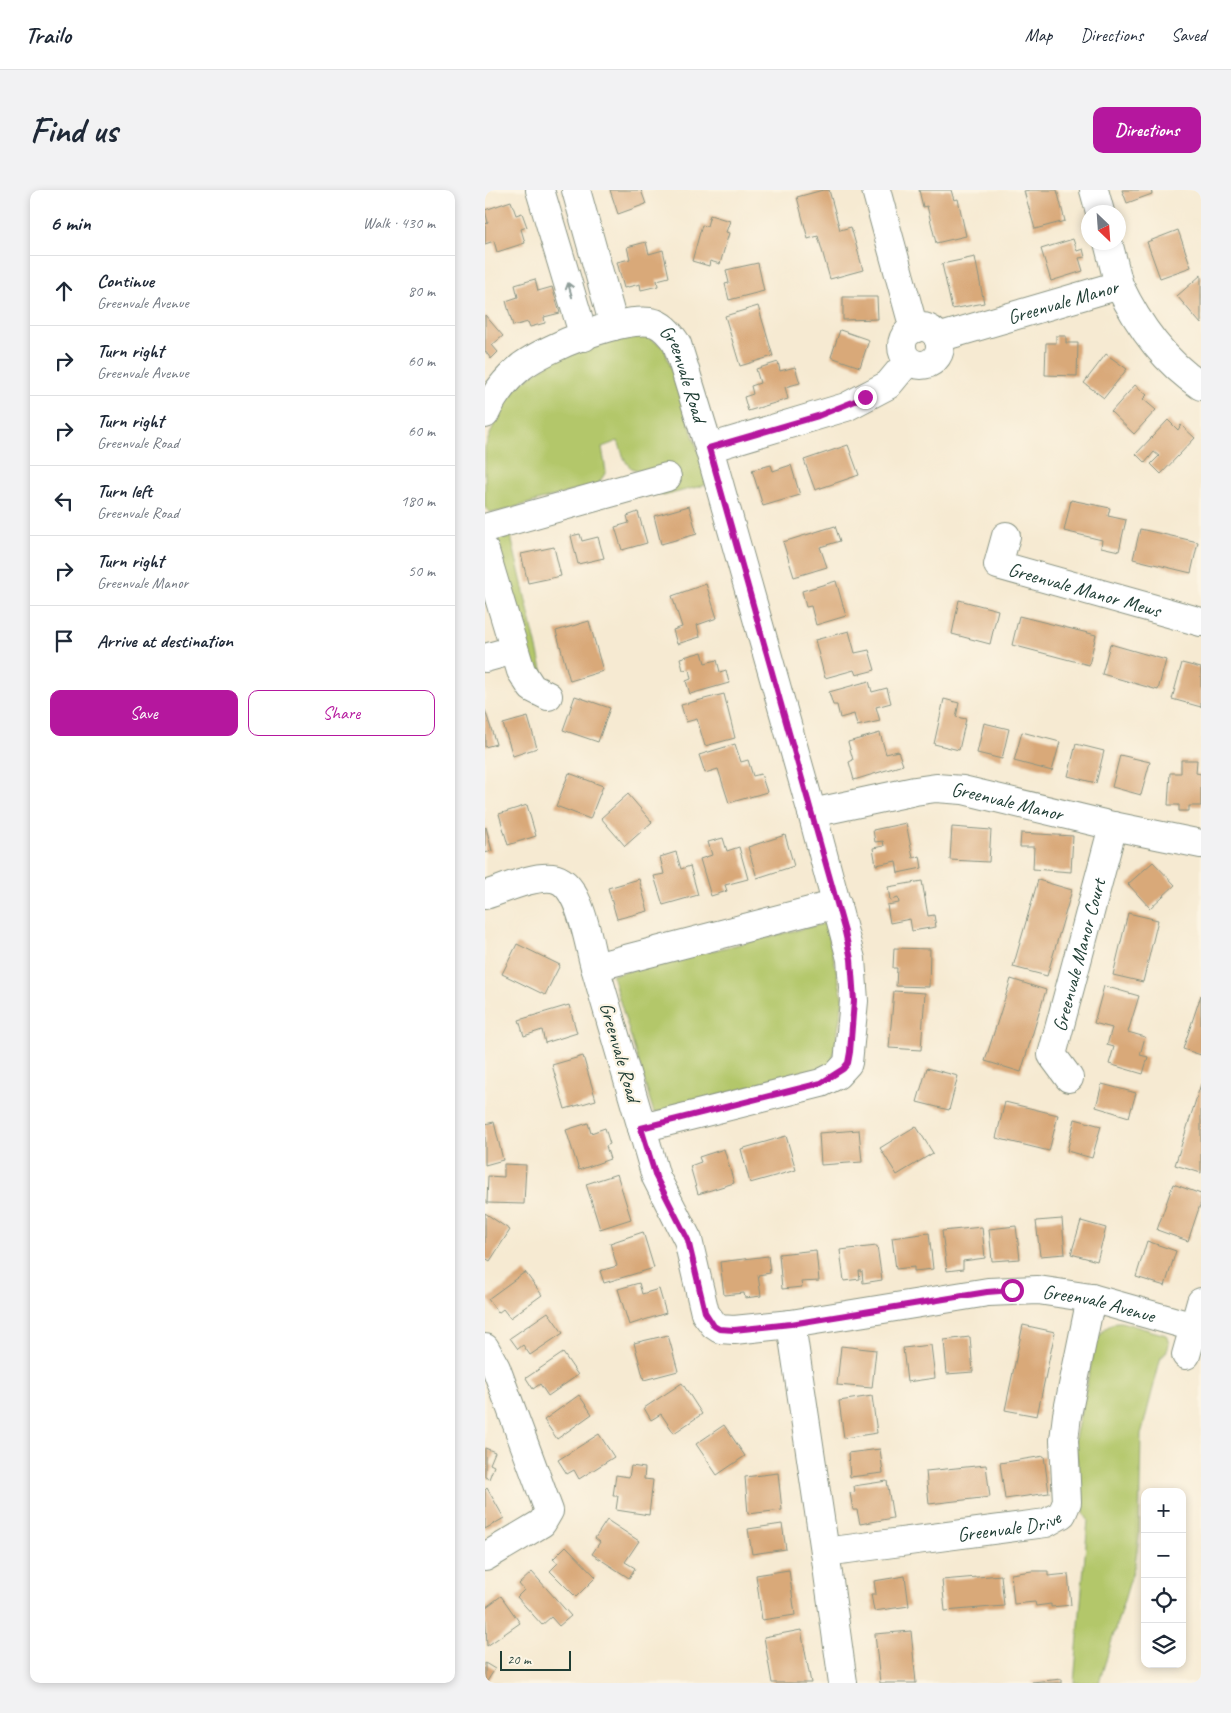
<!DOCTYPE html>
<meta charset="utf-8">
<style>
body{margin:0;font-family:Caveat,sans-serif;background:#f2f2f3;color:#1f2937}
.controls{position:absolute;right:15px;bottom:15px;display:grid;overflow:hidden;border-radius:10px;box-shadow:0 2px 8px #0003}
.controls button{width:45px;height:45px;display:grid;place-items:center;padding:0;border:0;border-bottom:1px solid #e0e1e3;background:#fff;color:#1f2937;font:25px sans-serif}
.compass{position:absolute;left:596px;top:15px;width:45px;height:45px;border-radius:50%;background:#fff;box-shadow:0 2px 8px #0003;rotate:155deg}
.scale{position:absolute;left:15px;bottom:12px;width:71px;box-sizing:border-box;padding-left:5px;border:2px solid #1f3d34;border-top:0;font-size:14px;line-height:18px;white-space:nowrap;color:#1f3d34;-webkit-text-stroke:4px #fcf5e5;paint-order:stroke}
.stop{position:absolute;width:15px;height:15px;margin:-11px;border:4px solid #b5179e;border-radius:50%;background:#fff}
.stop.end{background:#b5179e;border-color:#fff;box-shadow:0 1px 5px #0008}
.list{margin:0;padding:0;list-style:none}
h2{display:flex;justify-content:space-between;align-items:center;height:65px;margin:0;padding:0 20px;font-size:21px}
h2 small{font-size:16px;font-weight:400;color:#747a83}
.list li{display:grid;grid-template-columns:32px 1fr auto;gap:15px;align-items:center;box-sizing:border-box;height:70px;padding:0 20px;border-top:1px solid #e0e1e3}
.list b{display:block;font-size:19px;white-space:nowrap}
.list p{margin:0;font-size:16px;white-space:nowrap;color:#747a83}
.list em{font-size:16px;font-style:normal;color:#747a83}
.actions{display:flex;gap:10px;padding:15px 20px}
.actions a{flex:1;padding:11px 0;border:1px solid #b5179e;border-radius:10px;text-align:center;font-size:18px;color:#b5179e}
.actions .main{background:#b5179e;color:#fff}
.icon{flex:none;width:28px;height:28px;fill:none;stroke:currentColor;stroke-width:2;stroke-linecap:round;stroke-linejoin:round}
.map{position:relative;flex:none;width:716px;height:1493px;overflow:hidden;border-radius:10px}
header{display:flex;align-items:center;gap:30px;box-sizing:border-box;height:70px;padding:0 25px;background:#fff;border-bottom:1px solid #e0e1e3}
header strong{font-size:24px}
nav{display:flex;gap:28px;margin-inline-start:auto;font-size:18px}
.intro{display:flex;align-items:center;justify-content:space-between;box-sizing:border-box;height:120px;padding:0 30px}
h1{margin:0;font-size:35px}
.button{padding:12px 22px;border-radius:10px;background:#b5179e;color:#fff;font-size:18px;font-weight:700}
main{display:flex;gap:30px;padding:0 30px}
aside{flex:1;background:#fff;border-radius:10px;box-shadow:0 2px 8px #0003}
.map>svg:first-child{display:block}
.green{fill:#b3c76b;stroke:#698250}
.building{fill:#d9a979}
.lines{fill:none;stroke-linecap:round;stroke-linejoin:round}
.minor-casing{stroke:#8a9483;stroke-width:30}
.minor{stroke:#fff;stroke-width:28}
.oneway{stroke:#8f9e9a}
.route{stroke:#b5179e;stroke-width:6}
.labels{text-anchor:middle;dominant-baseline:central;stroke-width:4.5;stroke-linejoin:round;paint-order:stroke}
.street-label{font-size:20px;fill:#1f3d34;stroke:#fcf5e5}
</style>
<header>
<strong>Trailo</strong>
<nav><a>Map</a><a>Directions</a><a>Saved</a></nav>
</header>
<div class="intro"><h1>Find us</h1><a class="button">Directions</a></div>
<main>
<aside>
<h2>6 min<small>Walk · 430 m</small></h2>
<ul class="list">
<li><svg class="icon" aria-label="ahead" viewBox="0 0 24 24"><path d="M12 20V5M6 11l6-6 6 6"/></svg><div><b>Continue</b><p>Greenvale Avenue</p></div><em>80 m</em></li>
<li><svg class="icon" aria-label="right" viewBox="0 0 24 24"><path d="M7 20v-9h11M14 6l5 5-5 5"/></svg><div><b>Turn right</b><p>Greenvale Avenue</p></div><em>60 m</em></li>
<li><svg class="icon" aria-label="right" viewBox="0 0 24 24"><path d="M7 20v-9h11M14 6l5 5-5 5"/></svg><div><b>Turn right</b><p>Greenvale Road</p></div><em>60 m</em></li>
<li><svg class="icon" aria-label="left" viewBox="0 0 24 24"><path d="M17 20v-9H6M10 6l-5 5 5 5"/></svg><div><b>Turn left</b><p>Greenvale Road</p></div><em>180 m</em></li>
<li><svg class="icon" aria-label="right" viewBox="0 0 24 24"><path d="M7 20v-9h11M14 6l5 5-5 5"/></svg><div><b>Turn right</b><p>Greenvale Manor</p></div><em>50 m</em></li>
<li><svg class="icon" aria-label="arrive" viewBox="0 0 24 24"><path d="M6 21V4h12l-3 4 3 4H6"/></svg><div><b>Arrive at destination</b></div></li>
</ul>
<div class="actions"><a class="main">Save</a><a>Share</a></div>
</aside>
<div class="map">
<svg width="716" height="1493" viewBox="0 0 716 1493">
<rect width="100%" height="100%" fill="#fcf5e5"/>
<filter id="ink" filterUnits="userSpaceOnUse"><feTurbulence type="fractalNoise" baseFrequency=".02" numOctaves="2"/><feDisplacementMap in="SourceGraphic" scale="10" xChannelSelector="R" yChannelSelector="G"/><feConvolveMatrix kernelMatrix="1 2 1 2 8 2 1 2 1" color-interpolation-filters="sRGB"/></filter>
<filter id="wash" filterUnits="userSpaceOnUse"><feTurbulence type="fractalNoise" baseFrequency=".0096" numOctaves="4" result="noise"/><feDisplacementMap in="SourceGraphic" scale="20" xChannelSelector="R" yChannelSelector="G"/><feGaussianBlur stdDeviation="1.12" result="paint"/><feColorMatrix in="noise" values="0 0 0 0 0 0 0 0 0 0 0 0 0 0 0 0 0 1.4 0 .05"/><feComposite in="paint" operator="in"/></filter>
<g filter="url(#wash)">
<rect width="100%" height="100%" fill="#f6ead2"/>
<g class="green">
<path d="M150,145l11,1 18,11 45,137 -46,12 -7,-6 -14,-19c-18,-1 -18,-16 -24,-30l-16,6 4,25 -8,12 -100,28h-9l-4,-5v-60l14,-35 18,-26 38,-27z"/>
<path d="M24,338l36,154 -8,-3 -42,-132v-9z"/>
<path d="M341,733l17,77 -11,66 -178,47 -42,-138z"/>
<path d="M631,1132h5l45,13c4,9 4,15 -5,22l-20,78 -2,102 -4,27 -36,119h-25l14,-163 -4,-6 -1,-21 -9,-50 22,-102 8,-12z"/>
</g>
<g id="blocks">
<g class="building">
<path d="M125,0h31l5,14 -28,10z"/>
<path d="M338,0h6l11,40 11,-3 12,43 -33,9 -12,-43 -10,3 -11,-42z"/>
<path d="M434,0h32l3,10 4,-1 8,37 -30,7 -9,-37 -4,1z"/>
<path d="M545,0h27l8,31 -30,8 -11,-38z"/>
<path d="M637,0h29l1,4 -25,9z"/>
<path d="M26,11l5,14 6,-2 5,14 -6,2 4,14 -28,9 -3,-11 -9,3v-20l3,-1 -3,-13z"/>
<path d="M225,25l20,6 -4,11 3,1 -9,31 -10,-3 -1,5 -17,-5 10,-36 5,1z"/>
<path d="M693,40l13,37 -31,11 -13,-36z"/>
<path d="M588,49l4,12 6,-2 2,8 -6,1 4,13 -32,10 -10,-32z"/>
<path d="M161,52l3,12 14,-4 6,27 -12,3 1,6 -17,4 -1,-6 -16,4 -7,-26 13,-3 -3,-12z"/>
<path d="M490,67l9,46 -32,6 -10,-45z"/>
<path d="M273,73l6,28 -35,9 -4,-16 4,-1 -3,-13z"/>
<path d="M716,85v49l-24,-28z"/>
<path d="M50,89l3,12 14,-4 8,26 -16,4 1,6 -15,4 -2,-5 -15,4 -7,-25 12,-4 -3,-12z"/>
<path d="M358,107h34l1,22 -35,1z"/>
<path d="M273,116l15,50 -33,10 -15,-50z"/>
<path d="M0,125l18,21 -11,9 6,7 -7,7 -6,-8z"/>
<path d="M355,140l29,10 -9,27 -29,-10z"/>
<path d="M571,146h10v7h12l-1,33 -32,-1 1,-32h10z"/>
<path d="M621,164l21,15 -23,29 -20,-15z"/>
<path d="M293,172l2,9 15,-4 5,16 -15,4 3,12 -40,12 -4,-14 9,-3 -2,-8 9,-3 -4,-14z"/>
<path d="M650,195l12,10 -4,4 13,11 -22,24 -23,-22z"/>
<path d="M683,230l10,10 3,-5 14,13 -34,36 -10,-10 8,-8 -5,-4 -9,11 -9,-9z"/>
<path d="M363,255l11,30 -44,15 -11,-30z"/>
<path d="M286,275l2,6 18,-6 9,30 -37,11 -11,-36z"/>
<path d="M586,310l39,8 -2,8 18,4 -7,31 -18,-4 1,-7 -38,-9z"/>
<path d="M204,316l8,28 -36,10 -7,-28z"/>
<path d="M153,322l9,31 -25,7 -7,-23 14,-4 -2,-7z"/>
<path d="M350,336l5,15 -20,6 7,20 -33,10 -11,-35z"/>
<path d="M655,339l58,13 -7,31 -58,-14z"/>
<path d="M95,344l2,7 16,-4 6,21 -26,6 -7,-28z"/>
<path d="M69,357l7,29 -33,7 -7,-29z"/>
<path d="M351,391l10,35 -30,9 -5,-19 -5,1 -4,-16z"/>
<path d="M221,394l11,34 -20,7 3,12 -23,7 -4,-14 9,-3 -10,-31z"/>
<path d="M474,410l39,10 -8,34 -38,-10z"/>
<path d="M534,426l77,19 -7,30 -77,-20z"/>
<path d="M104,431l14,50 -33,10 -14,-50z"/>
<path d="M364,441l6,22 14,-3 6,20 -19,5 -2,-5 -29,8 -10,-38z"/>
<path d="M625,454l56,16 -8,30 -56,-16z"/>
<path d="M217,462l3,11 12,-3 3,12 6,-2 3,13 -39,11 -4,-13 5,-2 -2,-10 -6,1 -3,-12z"/>
<path d="M697,473l19,5v39l-29,-8z"/>
<path d="M384,491l3,11 15,-4 4,15 -15,4 4,14 -23,5 -3,-12 -14,4 -3,-13h-4l-4,-13z"/>
<path d="M239,504l11,44 -30,8 -8,-27 -11,3 -5,-17z"/>
<path d="M90,506l35,12 -12,34 -35,-12z"/>
<path d="M459,509l15,4 -3,14 10,2 -7,31 -25,-6z"/>
<path d="M0,520l11,34 -11,3z"/>
<path d="M43,527l9,31 -24,8 -10,-32z"/>
<path d="M499,533l25,6 -7,30 -25,-6z"/>
<path d="M537,542l38,10 -8,29 -38,-10z"/>
<path d="M395,543l6,21 12,-3 5,14 -49,15 -5,-18 4,-2 -5,-18z"/>
<path d="M250,554l6,18 7,-2 5,16 8,-2 6,18 -38,11 -11,-34 -13,4 -6,-18z"/>
<path d="M591,554l28,7 -8,32 -28,-7z"/>
<path d="M635,565l30,7 -9,33 -29,-8z"/>
<path d="M696,570h16l-1,13 5,1v32h-12v5h-10v-6h-11l2,-32h11z"/>
<path d="M84,583l34,13 -13,33 -34,-13z"/>
<path d="M143,604l24,28 -27,24 -24,-28z"/>
<path d="M42,615l9,31 -28,9 -9,-31z"/>
<path d="M421,633l7,35 7,-2 2,12 -24,5 -2,-12 -20,4 -3,-17 11,-2 -1,-5 -8,1 -2,-12z"/>
<path d="M1,637l6,24 -7,2v-25z"/>
<path d="M467,637l39,3 -2,32 -39,-2z"/>
<path d="M536,643l52,3 -2,36 -38,-3 1,-22h-14z"/>
<path d="M300,645l9,31 -37,12 -9,-31z"/>
<path d="M238,648l4,13 12,-4 9,32 -23,6 2,6 -16,5 -11,-37 12,-4 -4,-13z"/>
<path d="M191,662l5,17 9,-3 8,29 -35,10 -9,-29 10,-2 -4,-17z"/>
<path d="M668,672l22,23 -25,23 -22,-24z"/>
<path d="M154,689l9,32 -31,8 -9,-31z"/>
<path d="M553,690l34,10 -25,86 -34,-9z"/>
<path d="M437,691l6,35 6,-1 2,12 -24,4 -2,-12 -20,4 -3,-18 12,-2 -1,-5 -8,2 -2,-13z"/>
<path d="M643,723l30,7 -15,62 -30,-7z"/>
<path d="M32,754l43,21 -15,30 -43,-21z"/>
<path d="M409,758l36,1 -1,38 -33,-1 1,-18h-4z"/>
<path d="M526,789l35,11 -25,82 -36,-11z"/>
<path d="M619,796l35,10 -11,36 17,5 -5,18 8,2 -5,17 -34,-10 5,-17 -7,-2 5,-17 -18,-5z"/>
<path d="M409,801l31,2 -4,57 -32,-2z"/>
<path d="M716,805v60l-18,-6z"/>
<path d="M84,815l8,28 -32,10 -3,-13 -18,6 -5,-16z"/>
<path d="M98,866l13,44 -31,9 -13,-44z"/>
<path d="M442,878l31,8 -9,34 -32,-8z"/>
<path d="M617,894l34,9 -7,24 -33,-10z"/>
<path d="M716,894v89l-26,-8z"/>
<path d="M520,912l53,13 -9,36 -53,-13z"/>
<path d="M590,929l26,7 -9,32 -25,-7z"/>
<path d="M9,932l9,38 -18,5v-41z"/>
<path d="M103,933l3,10 14,-5 5,16 -4,2 4,13 -31,11 -13,-40z"/>
<path d="M431,936l17,27 -36,22 -17,-27z"/>
<path d="M374,940l3,32 -41,3 -2,-32z"/>
<path d="M301,946l10,34 -46,13 -9,-34z"/>
<path d="M239,959l10,34 -36,11 -8,-28 11,-4 -2,-5z"/>
<path d="M19,974l22,1 -2,39 -37,-1 1,-27 16,1z"/>
<path d="M132,984l14,45 -31,10 -14,-45z"/>
<path d="M688,994l28,10v8l-13,39 -31,-11z"/>
<path d="M0,1023l25,17 -20,31 -5,-3z"/>
<path d="M577,1029l3,35 -25,2 -4,-35z"/>
<path d="M596,1031l25,7 -9,33 -26,-7z"/>
<path d="M531,1036l4,33 -28,2 -3,-32z"/>
<path d="M497,1037l3,31 -22,3v8l-16,2 -5,-40z"/>
<path d="M158,1042l11,36 -50,15 -4,-12 17,-5 -7,-23z"/>
<path d="M444,1043l4,36 -19,2v-4l-18,2 -4,-31z"/>
<path d="M662,1051l29,10 -11,35 -29,-9z"/>
<path d="M392,1056l5,34 -19,3 -1,-12h-3l1,8 -16,2 -4,-31z"/>
<path d="M331,1060l3,31 -18,1 1,5 -20,2 -3,-35z"/>
<path d="M283,1066l2,17 -12,2 3,21 -16,2 -1,-5 -20,2 -4,-33z"/>
<path d="M40,1082l17,23 -32,23 -7,-9 -5,4 -10,-14z"/>
<path d="M154,1093l3,11 17,-5 7,24 -37,12 -11,-36z"/>
<path d="M63,1122l15,21 -33,22 -7,-10 -5,4 -8,-11z"/>
<path d="M538,1135l32,7 -18,84 -32,-6z"/>
<path d="M183,1145l10,36 -34,9 -10,-37z"/>
<path d="M485,1147l3,35 -26,2 -3,-34z"/>
<path d="M446,1155l4,33 -28,4 -4,-34z"/>
<path d="M356,1156l35,4 -4,38 -35,-3z"/>
<path d="M78,1163l15,22 -30,21 -8,-12 -7,5 -7,-11z"/>
<path d="M197,1193l20,31 -28,19 -13,-19 -10,6 -7,-12z"/>
<path d="M94,1205l13,19 -35,25 -13,-19z"/>
<path d="M387,1206l5,37 -33,5 -5,-37z"/>
<path d="M239,1235l21,31 -28,19 -21,-31z"/>
<path d="M114,1244l15,23 -35,22 -5,-9 -7,4 -9,-14z"/>
<path d="M0,1258l10,4 -5,12 4,2 -5,13 -4,-2z"/>
<path d="M395,1259l3,24 -33,4 -2,-24z"/>
<path d="M559,1266l5,37 -44,6 -5,-36z"/>
<path d="M501,1275l4,32 -61,7 -3,-33z"/>
<path d="M146,1276l14,2 -1,11 9,1 -4,35 -33,-5 2,-14h-5l3,-21 13,2z"/>
<path d="M293,1283l4,37 -34,4 -3,-37z"/>
<path d="M402,1291l6,37 -33,6 -3,-14h-4l-3,-17 5,-1 -1,-6z"/>
<path d="M2,1298l17,30 -19,11v-39z"/>
<path d="M122,1330l32,21 -14,21 10,6 -6,10 -37,-24 8,-12 -5,-4z"/>
<path d="M297,1334l4,25 -34,5 -4,-25z"/>
<path d="M81,1356l30,31 -20,20 -26,-26 8,-8 -5,-4z"/>
<path d="M304,1380l6,45 -33,5 -6,-45z"/>
<path d="M547,1381h16v5l20,-2 3,31 -20,2v-3l-15,2 -1,-4 -21,2 -3,-30z"/>
<path d="M47,1382l39,44 -12,10 -8,-9 -9,8 -25,-28 7,-7 -5,-6z"/>
<path d="M516,1385l3,31 -59,5 -3,-31z"/>
<path d="M420,1386l4,30 -35,5 -3,-17h5l-2,-13z"/>
<path d="M16,1406l19,27 -33,23 -2,-38z"/>
<path d="M316,1440l10,53h-39l-8,-46z"/>
<path d="M426,1441l5,52h-36l-5,-49z"/>
<path d="M0,1473l10,6 -9,14h-1z"/>
<path d="M577,1489v4h-30v-1z"/>
</g>
</g>
</g>
<g filter="url(#ink)">
<use href="#blocks" fill-opacity="0" stroke="#8a9483" stroke-width="1"/>
<g class="lines">
<defs>
<g id="minor">
<path d="M55,0l44,147"/>
<path d="M91,0l38,136"/>
<path d="M391,0l38,139"/>
<path d="M609,0l6,22"/>
<path d="M623,52l11,43"/>
<circle cx="436" cy="156" r="19"/>
<path id="s1" d="M453,148l181,-53c19,40 44,76 82,101"/>
<path id="s2" d="M0,224c8,-18 21,-35 37,-48 24,-18 103,-52 133,-43 10,4 16,12 22,21l32,104 103,365 39,146 3,42 -6,62 -11,12 -16,8 -179,45 -47,-161 242,-63"/>
<path d="M224,258l137,-41 42,-22 20,-24"/>
<path d="M0,338l182,-51"/>
<path id="s3" d="M521,346l-8,29 203,57"/>
<path d="M0,361l36,120 11,17 16,8"/>
<path d="M0,468l29,-8"/>
<path id="s4" d="M327,623l103,-22 21,-3 27,2 150,36 88,18"/>
<path d="M0,705c20,-6 46,-19 67,-17 29,3 36,66 43,89"/>
<path id="s5" d="M584,888l-17,-23 61,-229"/>
<path id="s6" d="M157,938l14,49 32,63 17,73 9,12 6,4 14,1 57,-6 197,-32 50,-2 53,8 103,29 7,-25"/>
<path id="s7" d="M306,1134l34,228 221,-29 16,-9 5,-12 -3,-62 3,-25 24,-117"/>
<path d="M0,1158l11,20 53,143 -7,12 -57,34"/>
<path d="M701,1165l8,-28"/>
<path d="M340,1362l18,131"/>
</g>
</defs>
<use href="#minor" class="minor-casing"/>
<use href="#minor" class="minor"/>
</g>
<defs><path id="oneway-shaft" d="M-6 0H5M1.5-3L5.5 0L1.5 3" fill="none" stroke-width="1.6" stroke-linecap="round" stroke-linejoin="round" transform="scale(1.25)"/></defs>
<use class="oneway" href="#oneway-shaft" transform="translate(85 100) rotate(-106)"/>
</g>
<g class="lines" filter="url(#ink)">
<path class="route" d="M380,207l-47,19 -109,32 136,484 6,27 3,42 -4,51 -2,11 -5,6 -22,14 -180,45 15,49 32,63 17,72 9,14 5,3 15,1 57,-6 196,-32 25,-2"/>
</g>
<g class="labels">
<g class="street-label">
<text stroke="none"><textPath href="#s1" startOffset="130">Greenvale Manor</textPath></text>
<text stroke="none"><textPath href="#s2" startOffset="264">Greenvale Road</textPath></text>
<text stroke="none"><textPath href="#s3" startOffset="120">Greenvale Manor Mews</textPath></text>
<text stroke="none"><textPath href="#s4" startOffset="199">Greenvale Manor</textPath></text>
<text stroke="none"><textPath href="#s5" startOffset="132">Greenvale Manor Court</textPath></text>
<text transform="translate(135 862) rotate(74)">Greenvale Road</text>
<text stroke="none"><textPath href="#s6" startOffset="602">Greenvale Avenue</textPath></text>
<text stroke="none"><textPath href="#s7" startOffset="416">Greenvale Drive</textPath></text>
</g>
</g>
</svg>
<div class="controls">
<button>+</button>
<button>−</button>
<button><svg class="icon" aria-label="locate" viewBox="0 0 24 24"><circle cx="12" cy="12" r="6"/><path d="M12 2v4M12 18v4M2 12h4M18 12h4"/></svg></button>
<button><svg class="icon" aria-label="layers" viewBox="0 0 24 24"><path d="M12 4l9 5-9 5-9-5zM3 14l9 5 9-5"/></svg></button>
</div>
<svg class="compass" viewBox="-18 -18 36 36"><path d="M0-13l5 13h-10z" fill="#e53935"/><path d="M0 13l5-13h-10z" fill="#747a83"/></svg>
<div class="scale">20 m</div>
<div class="stop" style="left:527px;top:1100px"></div>
<div class="stop end" style="left:380px;top:207px"></div>
</div>
</main>
